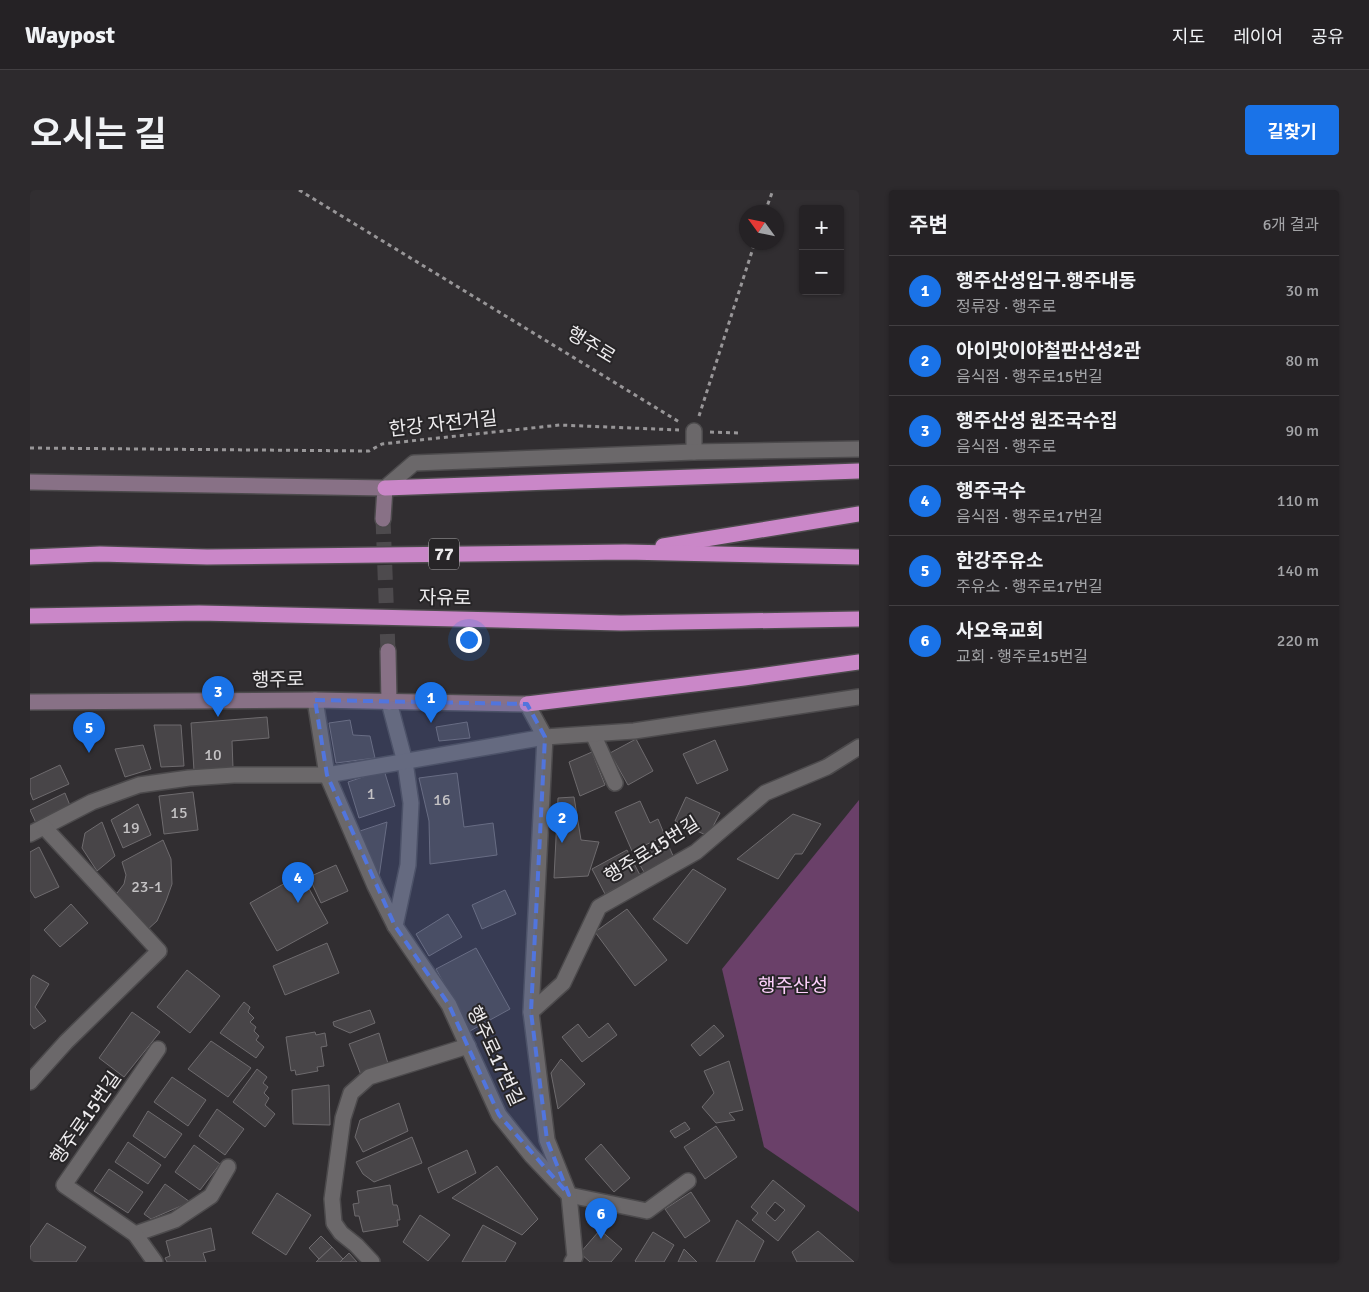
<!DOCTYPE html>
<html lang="ko">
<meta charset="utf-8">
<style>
body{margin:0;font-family:Signika,"Noto Sans KR",sans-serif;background:#2d2a2d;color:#f1f3f6}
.controls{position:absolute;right:15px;top:15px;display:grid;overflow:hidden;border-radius:5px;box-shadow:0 1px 4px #0004}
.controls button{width:45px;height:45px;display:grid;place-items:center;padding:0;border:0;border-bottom:1px solid #423f42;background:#252225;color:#f1f3f6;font:25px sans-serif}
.compass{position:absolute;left:709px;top:15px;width:45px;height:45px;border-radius:50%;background:#252225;box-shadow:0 1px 4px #0004;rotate:303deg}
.you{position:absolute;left:438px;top:449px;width:18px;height:18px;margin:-12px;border:4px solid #fff;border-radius:50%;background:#1a73e8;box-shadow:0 0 0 8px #1a73e833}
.badge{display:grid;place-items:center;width:32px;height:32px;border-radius:50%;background:#1a73e8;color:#fff;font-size:16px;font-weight:700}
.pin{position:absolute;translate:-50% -41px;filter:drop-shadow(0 1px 2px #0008)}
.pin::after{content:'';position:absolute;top:26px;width:18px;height:15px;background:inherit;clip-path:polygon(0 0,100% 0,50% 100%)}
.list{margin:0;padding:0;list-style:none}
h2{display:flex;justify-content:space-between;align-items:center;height:65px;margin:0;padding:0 20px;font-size:21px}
h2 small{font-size:16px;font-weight:400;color:#a3a4a7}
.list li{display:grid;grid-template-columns:32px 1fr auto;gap:15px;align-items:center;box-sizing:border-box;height:70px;padding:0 20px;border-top:1px solid #423f42}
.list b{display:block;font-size:19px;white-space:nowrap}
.list p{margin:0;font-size:16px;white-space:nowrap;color:#a3a4a7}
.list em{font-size:16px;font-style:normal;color:#a3a4a7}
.map{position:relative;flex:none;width:829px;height:1072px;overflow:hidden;border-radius:5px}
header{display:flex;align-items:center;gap:30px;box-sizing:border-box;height:70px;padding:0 25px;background:#252225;border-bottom:1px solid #423f42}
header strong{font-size:24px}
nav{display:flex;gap:28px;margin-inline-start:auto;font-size:18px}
.intro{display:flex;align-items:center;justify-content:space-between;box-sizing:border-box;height:120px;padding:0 30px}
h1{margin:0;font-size:35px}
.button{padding:12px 22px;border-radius:5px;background:#1a73e8;color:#fff;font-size:18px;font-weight:700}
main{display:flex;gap:30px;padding:0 30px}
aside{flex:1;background:#252225;border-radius:5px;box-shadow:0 1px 4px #0004}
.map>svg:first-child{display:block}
.green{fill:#6a4069}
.building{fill:#484548;stroke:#6e6b6e;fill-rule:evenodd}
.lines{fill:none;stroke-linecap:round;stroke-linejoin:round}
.secondary-tunnel{stroke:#4d4a4d;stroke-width:15;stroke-dasharray:15 8;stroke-linecap:butt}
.street-casing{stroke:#4c4a4c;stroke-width:18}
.secondary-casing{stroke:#4c4a4c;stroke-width:18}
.highway-casing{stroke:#4c4a4c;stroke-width:18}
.path{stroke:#989698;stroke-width:3;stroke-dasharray:4 4;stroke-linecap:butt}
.street{stroke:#6b686a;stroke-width:15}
.secondary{stroke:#887186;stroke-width:15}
.highway{stroke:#ca87c8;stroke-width:15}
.marked{fill:#5175dd;fill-opacity:0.2;stroke:#5175dd;stroke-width:4;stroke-dasharray:10 6;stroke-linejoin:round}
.labels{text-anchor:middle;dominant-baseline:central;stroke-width:4;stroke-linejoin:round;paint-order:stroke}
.number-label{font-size:16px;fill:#c4c2c4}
.shield{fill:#272527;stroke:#b2b0b2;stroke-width:1}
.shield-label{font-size:18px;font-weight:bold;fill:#edebed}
.street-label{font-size:19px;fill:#edebed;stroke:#272527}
.park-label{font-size:19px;fill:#fdd0fb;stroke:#272527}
</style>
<header>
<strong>Waypost</strong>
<nav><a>지도</a><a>레이어</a><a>공유</a></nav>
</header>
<div class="intro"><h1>오시는 길</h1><a class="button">길찾기</a></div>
<main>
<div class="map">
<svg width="829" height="1072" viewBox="0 0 829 1072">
<rect width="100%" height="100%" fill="#312e31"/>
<path class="green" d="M829,610v412l-95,-65 -42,-178z"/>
<g class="building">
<path d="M237,527l2,21 -37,3 1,27 -39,3 -3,-48z"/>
<path d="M320,530l3,15 17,1 5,22 -39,5 -7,-40z"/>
<path d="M437,532l3,16 -31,3 -3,-14z"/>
<path d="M124,535h27l3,41 -23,1z"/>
<path d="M606,549l17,32 -25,14 -18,-32z"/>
<path d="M685,550l13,30 -31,14 -14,-30z"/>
<path d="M113,555l8,24 -26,8 -10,-28z"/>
<path d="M562,562l13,33 -25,11 -11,-34z"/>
<path d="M30,575l9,19 -36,16 -3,-8v-13z"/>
<path d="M354,580l11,36 -36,12 -11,-36z"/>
<path d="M427,583l7,54 29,-4 4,32 -67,9 -1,-43 -10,-43z"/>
<path d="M163,602l5,38 -34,4 -5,-38z"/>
<path d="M35,603l6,15 -35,15 -6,-13z"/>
<path d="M544,607l7,43 18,2 -11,34 -34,2 4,-80z"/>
<path d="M656,607l34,16 -12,23 -33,-15z"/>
<path d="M610,611l10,22 8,-4 7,17 -33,15 -17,-39z"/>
<path d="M108,614l13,31 -28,13 -12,-28z"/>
<path d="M763,624l28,10 -19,30h-7l-17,25 -41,-20z"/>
<path d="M72,632l13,34 -18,15 -15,-23 3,-15z"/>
<path d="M357,632l-8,55h-2l-20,-45z"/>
<path d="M133,650l8,19 1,25 -6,17 -9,20 -11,10 -32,-34 10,-13 2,-9 -4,-13z"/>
<path d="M637,652l7,16 -30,14 -8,-14z"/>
<path d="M9,657l20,40 -24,11 -5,-8v-38z"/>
<path d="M597,660l13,25 -35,19 -13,-25z"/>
<path d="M306,675l12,26 -27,12 -12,-26z"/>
<path d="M663,679l33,20 -39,55 -34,-25z"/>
<path d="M271,684l27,49 -51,28 -27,-48z"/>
<path d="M475,700l11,24 -34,15 -10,-24z"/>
<path d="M41,714l17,19 -28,24 -16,-17z"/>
<path d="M597,719l40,51 -32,26 -40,-54z"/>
<path d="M418,724l14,23 -33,19 -13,-22z"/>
<path d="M297,753l12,30 -54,22 -12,-29z"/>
<path d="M446,758l34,61 -40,22 -34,-62z"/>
<path d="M157,780l33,26 -30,37 -33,-26z"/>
<path d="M3,785l16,9 -14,23 11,14 -12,8 -4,-5v-44z"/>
<path d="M214,812l6,5 -2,5 6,6 -4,4 6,5 -2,4 5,5 -3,4 8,7 -8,11 -36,-25z"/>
<path d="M340,820l5,13 -25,10 -16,-7 -1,-4z"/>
<path d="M102,822l28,20 -36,45 -25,-19z"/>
<path d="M578,833l9,12 -35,27 -20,-25 16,-13 11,14z"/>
<path d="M684,835l10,11 -24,20 -9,-11z"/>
<path d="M285,842l1,3 9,-2 2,13 -6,1 3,19 -7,1 1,4 -22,4 -1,-5 -4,1 -5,-34z"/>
<path d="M349,843l10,34 -28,8 -12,-31z"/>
<path d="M181,851l40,27 -23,29 -40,-28z"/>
<path d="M531,869l24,25 -27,25 -7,-36z"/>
<path d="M699,871l14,49 -14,3 6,7 -19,3 -14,-16 12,-14 -10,-22z"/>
<path d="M227,879l10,8 -4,6 5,4 -4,6 5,5 -4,7 10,9 -10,13 -32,-25z"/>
<path d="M142,887l34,23 -18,26 -34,-24z"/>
<path d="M299,895l1,40 -37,-1 -1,-34z"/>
<path d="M369,913l9,28 -45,21 -8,-15 5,-17z"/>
<path d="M187,919l27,20 -19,26 -26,-19z"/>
<path d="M118,921l34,23 -17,24 -32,-22z"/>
<path d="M655,932l5,7 -15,9 -5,-7z"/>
<path d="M686,936l21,31 -32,22 -21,-32z"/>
<path d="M382,947l10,26 -48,19 -11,-8 -7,-12z"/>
<path d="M98,952l33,23 -13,19 -33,-22z"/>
<path d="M571,954l29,34 -16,14 -29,-33z"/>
<path d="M164,955l26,19 -20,26 -25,-18z"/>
<path d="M437,960l9,23 -38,20 -10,-25z"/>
<path d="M467,976l41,53 -16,16 -70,-37z"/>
<path d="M79,979l34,23 -15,21 -34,-22z"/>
<path d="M743,990l32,26 -27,35 -26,-21 6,-7 -7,-6zM745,1012l10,8 -10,11 -9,-8z"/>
<path d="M135,994l25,18 -39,17 -7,-5z"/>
<path d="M360,995l3,20h4l1,3 2,12h-3l1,6 -35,6 -4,-16h-4l-2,-12 6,-1 -2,-12z"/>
<path d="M661,1002l19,29 -25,17 -20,-29z"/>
<path d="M247,1003l34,22 -25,40 -34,-22z"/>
<path d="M390,1025l30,20 -22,26 -25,-19z"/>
<path d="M707,1030l27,21 -10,21h-38z"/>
<path d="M17,1033l39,24 -10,15h-46v-15z"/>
<path d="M453,1035l33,18 -11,19h-43z"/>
<path d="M181,1038l4,22 -12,3 3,9h-39l-2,-4 5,-2 -4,-15z"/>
<path d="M570,1040l22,19 -11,13h-21l-10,-9z"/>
<path d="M788,1041l36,31h-57l-5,-10z"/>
<path d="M623,1042l21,13 -10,17h-28l-1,-1z"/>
<path d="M291,1046l11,11 -13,12 -10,-11z"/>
<path d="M302,1057l11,12 -3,3h-24z"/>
<path d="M654,1059l13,13h-19z"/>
<path d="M319,1063l8,9h-17z"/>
</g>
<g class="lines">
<path class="secondary-tunnel" d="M353,329l5,132"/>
<defs>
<g id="street">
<path d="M664,241v21"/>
<path d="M355,298l29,-25 280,-11 165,-3"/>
<path d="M285,510l12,75 48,111 20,40 54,79 50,110 32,40 38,40 78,16 41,-30"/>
<path d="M359,512l16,60 6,41 -3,62 -13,61"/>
<path d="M497,514l18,33 -14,275 16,128 22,55 6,62 -3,5"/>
<path d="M563,544l22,49"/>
<path d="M0,644l62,-32 47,-17 50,-7 45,-3h93l218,-38 89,-6 225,-34"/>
<path d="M501,822l32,-29 36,-76 97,-55 69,-59 62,-26 32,-20"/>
<path d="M0,892l36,-40 93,-91 -115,-124"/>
<path d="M105,1044l40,-14 36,-24 17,-29"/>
<path d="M125,1072l-20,-28 -71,-49 94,-136"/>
<path d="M342,1072l-16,-17 -15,-12 -7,-10 -2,-24 11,-81 8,-25 18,-16 99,-31"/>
</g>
<g id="secondary">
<path d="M0,292l355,6 -2,31"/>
<path d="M358,461l1,51"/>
<path d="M0,512l285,-2 212,4"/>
</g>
<g id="highway">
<path d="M355,298l474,-17"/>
<path d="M633,356l196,-32"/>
<path d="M0,367l70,-3 107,3 418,-5 234,5"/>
<path d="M0,426l169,-3 422,10 238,-4"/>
<path d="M497,514l217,-26 115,-16"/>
</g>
</defs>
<use href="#street" class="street-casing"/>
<use href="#secondary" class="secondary-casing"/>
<use href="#highway" class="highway-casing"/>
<g class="path">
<path d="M269,0l382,233"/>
<path d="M735,22l8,-22"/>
<path d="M669,226l56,-174"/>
<path d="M680,242l29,1"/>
<path d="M0,258l339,3 13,-7 178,-19 119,5"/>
</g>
<use href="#street" class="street"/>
<use href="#secondary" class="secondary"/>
<use href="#highway" class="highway"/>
</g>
<path class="marked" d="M285,510l212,4 18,33 -14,275 16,128 22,55 -70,-80 -50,-110 -54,-79 -68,-151z"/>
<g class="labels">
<g class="number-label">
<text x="183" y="565">10</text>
<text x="341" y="604">1</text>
<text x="412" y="610">16</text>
<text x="149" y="623">15</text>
<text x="101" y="638">19</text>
<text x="117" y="697">23-1</text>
</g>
<rect class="shield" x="399" y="348.5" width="30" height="31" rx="4"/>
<g class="shield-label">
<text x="414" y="364">77</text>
</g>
<g class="street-label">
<text transform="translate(561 155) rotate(31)">행주로</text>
<text transform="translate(413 234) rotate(-6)">한강 자전거길</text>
<text transform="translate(415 408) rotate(1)">자유로</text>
<text transform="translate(248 490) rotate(-1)">행주로</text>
<text transform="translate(622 660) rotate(-32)">행주로15번길</text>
<text transform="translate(465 866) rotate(65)">행주로17번길</text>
<text transform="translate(56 928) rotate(-55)">행주로15번길</text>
</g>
<g class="park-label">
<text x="763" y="796">행주산성</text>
</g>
</g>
</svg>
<div class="controls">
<button>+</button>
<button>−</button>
</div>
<svg class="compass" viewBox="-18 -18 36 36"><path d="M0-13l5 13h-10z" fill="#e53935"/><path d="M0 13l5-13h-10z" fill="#a3a4a7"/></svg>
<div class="you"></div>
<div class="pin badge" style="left:401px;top:533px">1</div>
<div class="pin badge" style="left:532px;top:653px">2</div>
<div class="pin badge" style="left:188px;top:527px">3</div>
<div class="pin badge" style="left:268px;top:713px">4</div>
<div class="pin badge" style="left:59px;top:563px">5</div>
<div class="pin badge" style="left:571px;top:1049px">6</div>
</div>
<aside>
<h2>주변<small>6개 결과</small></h2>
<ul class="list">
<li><span class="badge">1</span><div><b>행주산성입구.행주내동</b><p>정류장 · 행주로</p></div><em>30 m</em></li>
<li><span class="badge">2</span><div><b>아이맛이야철판산성2관</b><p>음식점 · 행주로15번길</p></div><em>80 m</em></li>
<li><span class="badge">3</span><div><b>행주산성 원조국수집</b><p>음식점 · 행주로</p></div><em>90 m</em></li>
<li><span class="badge">4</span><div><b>행주국수</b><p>음식점 · 행주로17번길</p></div><em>110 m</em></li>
<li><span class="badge">5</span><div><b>한강주유소</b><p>주유소 · 행주로17번길</p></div><em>140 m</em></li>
<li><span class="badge">6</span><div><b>사오육교회</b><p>교회 · 행주로15번길</p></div><em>220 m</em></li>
</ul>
</aside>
</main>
